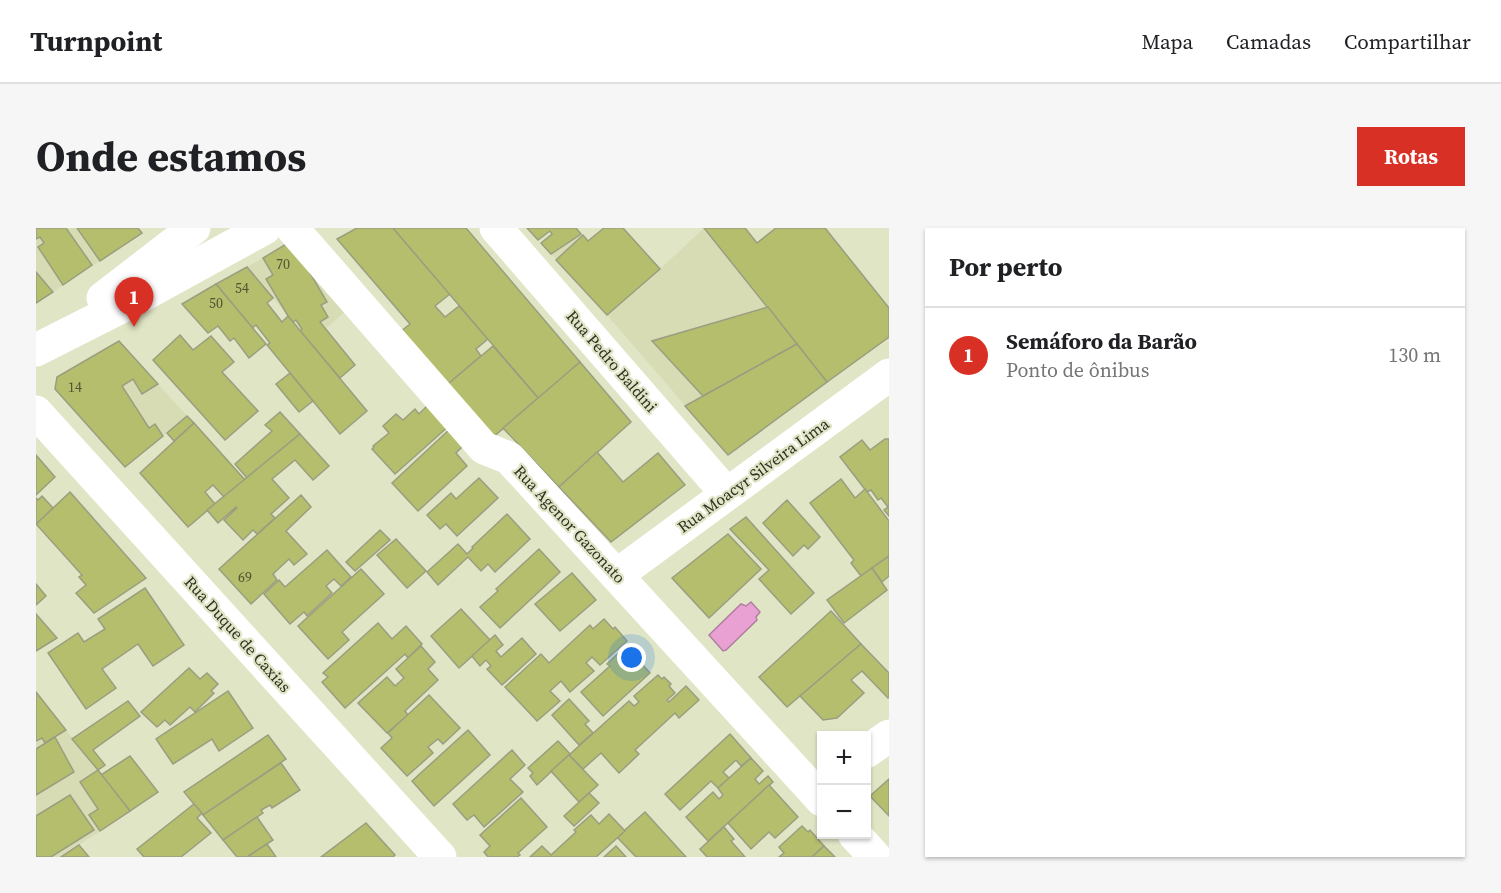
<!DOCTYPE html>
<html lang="pt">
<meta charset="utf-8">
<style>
body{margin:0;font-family:"Source Serif 4",serif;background:#f6f6f6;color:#202124}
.controls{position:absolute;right:18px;bottom:18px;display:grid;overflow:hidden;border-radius:0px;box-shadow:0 2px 4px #0004}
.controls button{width:54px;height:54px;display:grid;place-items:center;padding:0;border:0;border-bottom:2px solid #e0e0e0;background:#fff;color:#202124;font:30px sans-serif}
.you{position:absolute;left:596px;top:430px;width:21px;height:21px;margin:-15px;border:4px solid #fff;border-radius:50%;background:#1a73e8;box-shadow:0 0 0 9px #1a73e833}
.badge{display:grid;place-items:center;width:39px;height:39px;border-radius:50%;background:#d93025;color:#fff;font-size:20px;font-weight:700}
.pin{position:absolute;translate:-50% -50px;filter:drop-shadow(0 2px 3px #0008)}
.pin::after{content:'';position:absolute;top:32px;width:21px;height:18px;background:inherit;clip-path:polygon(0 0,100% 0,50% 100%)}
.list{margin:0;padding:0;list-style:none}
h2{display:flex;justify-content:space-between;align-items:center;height:78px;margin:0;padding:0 24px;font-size:26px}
h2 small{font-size:20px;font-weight:400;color:#757577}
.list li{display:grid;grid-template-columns:39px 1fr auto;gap:18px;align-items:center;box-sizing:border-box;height:96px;padding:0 24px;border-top:2px solid #e0e0e0}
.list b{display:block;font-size:22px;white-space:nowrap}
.list p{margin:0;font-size:20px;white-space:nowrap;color:#757577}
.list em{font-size:20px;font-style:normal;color:#757577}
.map{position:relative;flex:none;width:853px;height:629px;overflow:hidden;border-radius:0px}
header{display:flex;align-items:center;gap:36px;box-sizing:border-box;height:84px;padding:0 30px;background:#fff;border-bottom:2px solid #e0e0e0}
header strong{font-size:28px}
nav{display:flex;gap:33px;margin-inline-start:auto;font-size:21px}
.intro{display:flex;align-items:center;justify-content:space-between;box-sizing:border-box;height:144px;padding:0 36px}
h1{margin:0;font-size:42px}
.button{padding:15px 27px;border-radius:0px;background:#d93025;color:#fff;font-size:21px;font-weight:700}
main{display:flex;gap:36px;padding:0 36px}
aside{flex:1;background:#fff;border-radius:0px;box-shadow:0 2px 4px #0004}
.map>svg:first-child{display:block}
.built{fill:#d7dcb5}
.water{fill:#e9a1d3;stroke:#b17f9f;stroke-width:1.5}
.building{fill:#b5be6c;stroke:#9a9e80;stroke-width:1.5}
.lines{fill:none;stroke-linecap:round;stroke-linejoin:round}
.minor{stroke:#fff;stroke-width:33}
.major{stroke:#fff;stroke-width:33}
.labels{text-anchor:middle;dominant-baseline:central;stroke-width:4.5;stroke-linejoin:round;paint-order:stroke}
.number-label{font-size:14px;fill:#505437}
.street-label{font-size:16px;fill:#2f3125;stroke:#e0e5c5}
</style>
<header>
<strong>Turnpoint</strong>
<nav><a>Mapa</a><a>Camadas</a><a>Compartilhar</a></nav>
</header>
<div class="intro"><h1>Onde estamos</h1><a class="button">Rotas</a></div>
<main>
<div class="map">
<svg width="853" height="629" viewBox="0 0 853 629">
<rect width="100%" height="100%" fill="#e0e5c5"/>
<g class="built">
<path d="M0,0h102l4,5 -106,70z"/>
<path d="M568,0h19l37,41 44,-41h41l12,15 68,-15 64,80v29l-161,118 -121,-140 -56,-61 30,-20 7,7z"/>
<path d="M252,15l59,67 -37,32 -63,-75z"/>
<path d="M83,113l68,75 -62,51 -70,-78 2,-12z"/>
<path d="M0,464l94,119 -69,46h-25z"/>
</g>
<path class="water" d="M715,374l9,10 -4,5 1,3 -31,30 -3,1 -14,-16 32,-31 5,2z"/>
<g class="building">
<path d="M0,0h30l26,37 -29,20 -25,-38 6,-4 -4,-6 -4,2z"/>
<path d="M41,0h61l4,5 -42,28z"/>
<path d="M321,0h36l57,66 -15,12 10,11 14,-11 29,33 -12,10 5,7 -39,33 -46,-54 14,-11 -73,-85z"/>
<path d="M357,0h73l114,134 -41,37z"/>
<path d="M491,0h49l5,6 -30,20 -10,-11 11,-9 -2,-3 -12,9z"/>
<path d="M568,0h19l37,41 -53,46 -51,-55 27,-25 5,6z"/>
<path d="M668,0h41l12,15 19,-15h49l64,80v29l-62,45z"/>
<path d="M252,15l15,18 24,41 -6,3 7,12 -8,5 35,43 -15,13 -40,-47 2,-2 -6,-9 -3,2 -5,-6 -22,-37 7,-4 -10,-17z"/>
<path d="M211,39l26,31 -6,5 15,19 6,-6 79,95 -27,23 -73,-89 3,-2 -14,-18 -4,3 -36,-44z"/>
<path d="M0,44l17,20 -17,11z"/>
<path d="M180,56l50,60 -17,14 -15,-20 -4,3 -12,-15 -10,7 -26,-29z"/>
<path d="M732,79l29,37 -94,52 -51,-55z"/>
<path d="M144,107l13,15 18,-14 23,26 -12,10 36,39 -33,29 -72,-80z"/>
<path d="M83,113l39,43 -16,10 -9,-15 -11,7 27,42 6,-4 8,12 -38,31 -70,-78 2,-12z"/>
<path d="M761,116l30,38 -99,73 -43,-49z"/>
<path d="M457,118l46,53 -52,43 -45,-53z"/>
<path d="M544,134l51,60 -72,65 -56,-59z"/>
<path d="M254,145l23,28 -14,11 -23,-28z"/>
<path d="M394,175l20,22 -55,49 -23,-25 2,-2 -1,-1 16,-13 -6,-7 13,-12 7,6 12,-11 4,5z"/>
<path d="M244,184l20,22 -53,44 -12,-14 37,-33 -7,-6z"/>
<path d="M151,188l7,7 -20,18 -7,-8z"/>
<path d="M158,195l51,57 -21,17 -11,-12 -8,7 10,12 -27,23 -48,-54z"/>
<path d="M416,199l14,16 -10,10 11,13 -49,45 -26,-28z"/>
<path d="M264,206l29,32 -16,14 -18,-20 -23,19 17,19 -18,16 4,4 -18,16 -4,-4 -10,10 -19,-20 13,-12 -1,-1 -18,16 -11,-13z"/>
<path d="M849,211h4v77l-5,-6 4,-3 -7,-9 -3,2 -7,-10 -4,2 -27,-35 22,-17 8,10z"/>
<path d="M561,224l26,30 35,-29 27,32 -74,57 -52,-55z"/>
<path d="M0,227l19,22 -19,18z"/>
<path d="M443,250l19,20 -41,38 -11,-12 -6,5 -13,-14 24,-22 5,6z"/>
<path d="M805,251l14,19 10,-9 24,32v35l-28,20 -10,-13 3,-3 -44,-57z"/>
<path d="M34,264l76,86 -52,35 -18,-20 10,-8 -7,-8 3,-2 -46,-51z"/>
<path d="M265,267l10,12 -25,24 21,23 -13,11 -5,-6 -16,15 4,6 -26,24 -32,-35z"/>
<path d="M6,268l11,12 -17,16v-26l2,2z"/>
<path d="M751,272l33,37 -12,12 -4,-4 -11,11 -30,-33z"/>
<path d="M471,286l23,25 -35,33 -7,-8 -7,7 -13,-14 -30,28 -11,-13 31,-28 9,10 6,-6 -1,-1z"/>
<path d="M710,289l68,76 -23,21 -32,-35 10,-9 -39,-41z"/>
<path d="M344,302l10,10 -35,31 -9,-9z"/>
<path d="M692,306l33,35 -52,49 -37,-40z"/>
<path d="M360,311l30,32 -19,17 -30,-33z"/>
<path d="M503,321l21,23 -60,56 -20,-21 18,-16 -2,-2z"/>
<path d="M291,322l24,27 -10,9 -7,-7 -8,7 6,7 -25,23 -3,-4 -14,12 -26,-30 15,-14 6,7z"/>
<path d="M853,328v20l-7,6 -10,-14z"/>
<path d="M836,340l15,22 -43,33 -17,-23z"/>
<path d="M325,341l23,25 -42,38 7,8 -21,19 -30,-33z"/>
<path d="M536,345l24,27 -36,31 -25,-27z"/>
<path d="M0,356l10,12 -10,9z"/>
<path d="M109,360l39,57 -31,21 -15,-22 -36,25 14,19 -30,21 -38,-56 30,-20 6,9 21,-13 -7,-10z"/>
<path d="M425,381l29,31 -31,28 -28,-32z"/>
<path d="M795,383l30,33 -74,63 -28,-30z"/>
<path d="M0,386l21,24 -21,13z"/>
<path d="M568,391l9,10 2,-2 12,14 -27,24 -8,-8 -6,6 8,8 -24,21 -9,-11 -11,10 10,10 -23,20 -32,-34 36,-33 8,9 41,-38 3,4z"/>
<path d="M342,395l14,16 14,-13 16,18 -14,14 -3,-4 -60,54 -23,-26 6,-5 -5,-4z"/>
<path d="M459,407l8,10 -7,6 5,6 21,-19 14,16 -34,31 -15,-16 4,-3 -5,-6 -6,6 -8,-10z"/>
<path d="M825,416l28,29v24l-1,1 -26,-27 -11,9 13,13 -27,25 -14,2 -23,-24z"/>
<path d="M385,418l14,16 -7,7 10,11 -33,31 3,4 -21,18 -29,-30 29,-26 8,9 9,-8 -8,-9z"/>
<path d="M590,418l24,27 -47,43 -22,-24 29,-26 -3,-2z"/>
<path d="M153,440l11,11 7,-6 11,11 -7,7 3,2 -19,19 -5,-5 -20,18 -5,-5 -8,7 -16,-15z"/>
<path d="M622,447l4,4 2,-2 7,7 -2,2 6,7 -8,7 2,2 17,-16 13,14 -20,18 -4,-5 -40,37 4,4 -20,19 -18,-20 -18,16 -14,-14 60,-54 5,5 5,-4 -5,-6z"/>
<path d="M192,463l25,37 -34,23 -7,-12 -39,25 -17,-25z"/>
<path d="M0,464l30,38 -21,13 -3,-5 -6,3z"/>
<path d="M393,467l31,33 -17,16 -5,-5 -10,8 5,6 -26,23 -26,-28 11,-10 -4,-5z"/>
<path d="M533,471l20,22 -4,3 8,9 -14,12 -27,-30z"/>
<path d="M92,473l12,15 -47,34 12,15 -7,5 -26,-31z"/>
<path d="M432,502l22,25 -56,51 -22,-25z"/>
<path d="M694,506l21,24 -10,8 -5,-6 -13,12 6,6 -11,10 -7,-7 -31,29 -15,-16z"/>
<path d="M232,507l18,24 -83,56 -19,-23z"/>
<path d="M19,509l19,35 -38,23v-46z"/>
<path d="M522,513l12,13 -33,31 -7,-9 3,-3 -5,-5z"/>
<path d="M476,522l13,15 -15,14 13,13 -39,35 -10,-12 -7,5 -14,-16z"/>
<path d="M533,527l29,30 -19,17 -28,-31z"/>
<path d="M94,528l28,36 -28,19 -29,-36z"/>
<path d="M715,530l12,13 -8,8 4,5 9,-8 5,6 -65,59 -22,-24 27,-25 6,7 4,-4 -5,-7z"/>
<path d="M245,535l19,27 -28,18 -2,-3 -9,5 2,3 -40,27 -20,-25z"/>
<path d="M62,542l32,41 -30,20 -11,-16 9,-6 -18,-27z"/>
<path d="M853,551v37l-19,-20z"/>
<path d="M733,557l29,32 -23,21 -6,-6 -18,17 -23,-26z"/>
<path d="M553,565l10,10 -25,23 -10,-10z"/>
<path d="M34,567l24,35 -43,27h-15v-41z"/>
<path d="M485,570l26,29 -29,26 2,2 -3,2h-29l-4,-5 6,-6 -10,-11z"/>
<path d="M158,576l8,9 -5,5 14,15 -30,24h-37l-7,-8z"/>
<path d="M609,584l41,45h-50l-19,-20z"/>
<path d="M573,586l16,17 -29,26h-66l12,-11 9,9 25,-23 -2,-2 17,-15 8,9z"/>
<path d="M221,589l16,23 -26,17h-10l-14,-17z"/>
<path d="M330,595l29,32 -2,2h-72z"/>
<path d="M766,598l6,6 2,-2 14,16 -12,11h-33l5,-4 -5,-6z"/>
<path d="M688,599l10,12 -3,2 14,16h-38l-7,-8z"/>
<path d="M231,616l9,13h-29z"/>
<path d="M43,617l10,12h-28z"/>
<path d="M580,618l10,11h-22z"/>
<path d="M788,618l11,11h-23z"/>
</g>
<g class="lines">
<g class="minor">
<path d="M256,0l192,220 25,10 313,342"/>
<path d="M460,0l231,266"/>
<path d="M581,347l272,-200"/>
<path d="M830,524l23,-16"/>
<path d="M818,606l21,23"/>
</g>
<g class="major">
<path d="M67,70l91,-70"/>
<path d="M0,122l87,-44 142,-78"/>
<path d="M0,184l404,445"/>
</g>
</g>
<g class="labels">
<g class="number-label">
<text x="247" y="36">70</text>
<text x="206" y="60">54</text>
<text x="180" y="75">50</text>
<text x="39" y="159">14</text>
<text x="209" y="349">69</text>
</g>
<g class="street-label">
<text transform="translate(576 133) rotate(49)">Rua Pedro Baldini</text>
<text transform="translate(717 247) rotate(-36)">Rua Moacyr Silveira Lima</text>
<text transform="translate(534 296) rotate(47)">Rua Agenor Gazonato</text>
<text transform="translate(202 406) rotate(48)">Rua Duque de Caxias</text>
</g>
</g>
</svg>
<div class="controls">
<button>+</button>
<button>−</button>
</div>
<div class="you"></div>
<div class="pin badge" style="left:98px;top:99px">1</div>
</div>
<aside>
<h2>Por perto<small></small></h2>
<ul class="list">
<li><span class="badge">1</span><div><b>Semáforo da Barão</b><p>Ponto de ônibus</p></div><em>130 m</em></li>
</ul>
</aside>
</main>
